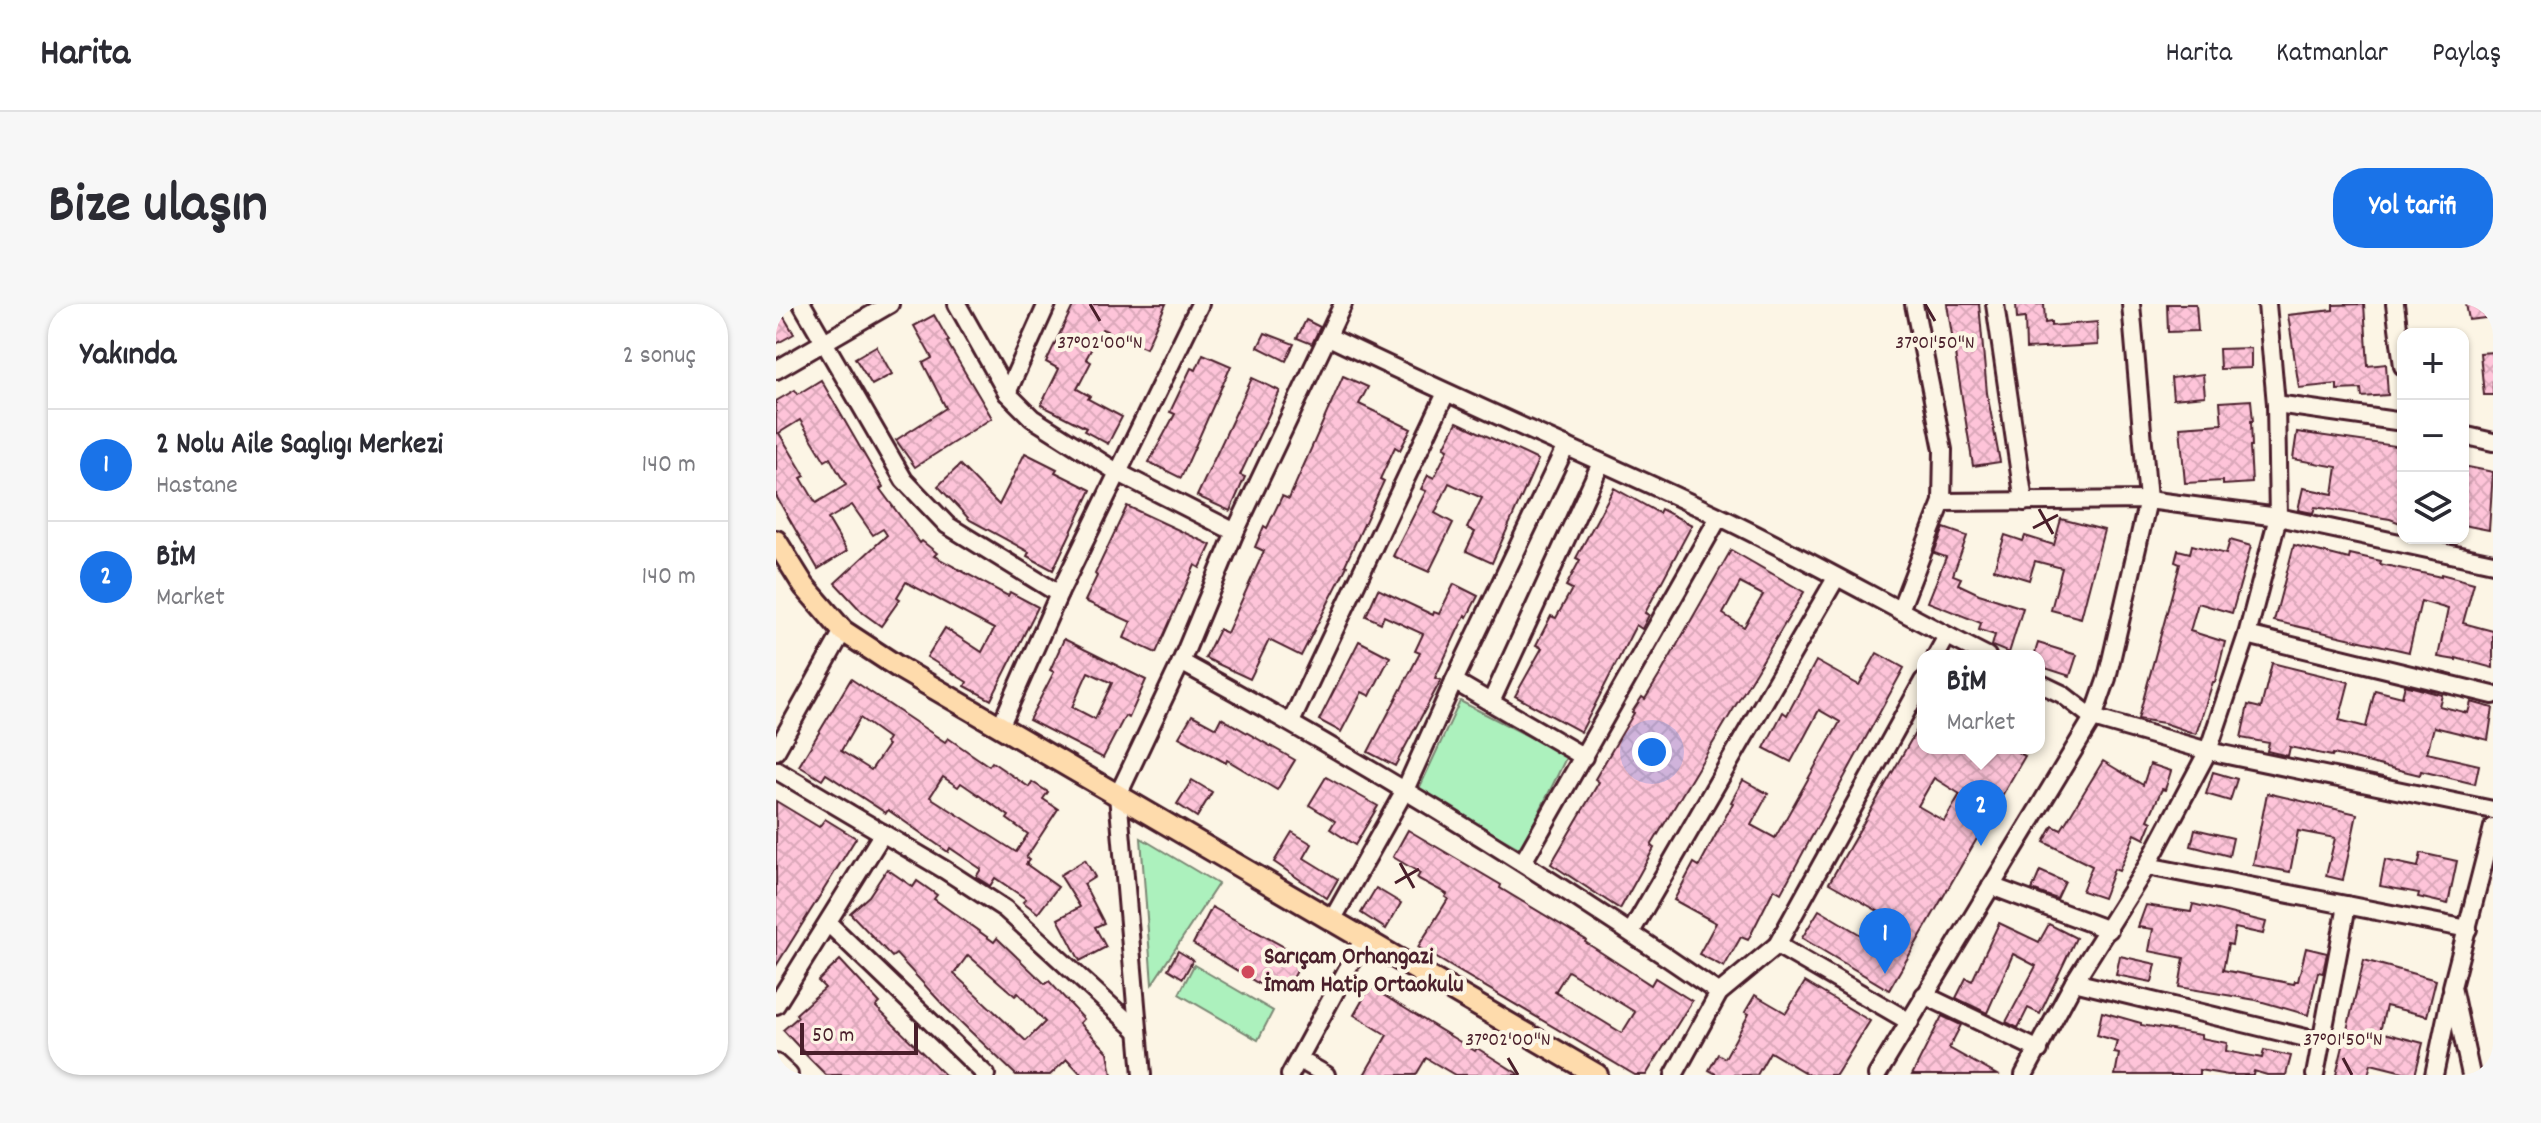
<!DOCTYPE html>
<html lang="tr">
<meta charset="utf-8">
<style>
body{margin:0;font-family:Dekko,sans-serif;background:#f7f7f7;color:#2b2b33}
.controls{position:absolute;right:24px;top:24px;display:grid;overflow:hidden;border-radius:16px;box-shadow:0 2px 6px #0004}
.controls button{width:72px;height:72px;display:grid;place-items:center;padding:0;border:0;border-bottom:2px solid #e1e1e2;background:#fff;color:#2b2b33;font:40px sans-serif}
.scale{position:absolute;left:24px;bottom:20px;width:118px;box-sizing:border-box;padding-left:8px;border:4px solid #4a1f2b;border-top:0;font-size:22px;line-height:28px;white-space:nowrap;color:#4a1f2b;-webkit-text-stroke:6px #fcf5e5;paint-order:stroke}
.you{position:absolute;left:876px;top:448px;width:28px;height:28px;margin:-20px;border:6px solid #fff;border-radius:50%;background:#1a73e8;box-shadow:0 0 0 12px #1a73e833}
.badge{display:grid;place-items:center;width:52px;height:52px;border-radius:50%;background:#1a73e8;color:#fff;font-size:26px;font-weight:700}
.pin{position:absolute;translate:-50% -66px;filter:drop-shadow(0 2px 4px #0008)}
.pin::after{content:'';position:absolute;top:42px;width:28px;height:24px;background:inherit;clip-path:polygon(0 0,100% 0,50% 100%)}
.popup{position:absolute;left:1141px;top:346px;width:128px;height:104px;box-sizing:border-box;display:grid;place-content:center;border-radius:16px;background:#fff;filter:drop-shadow(0 2px 6px #0005);font-size:26px;white-space:nowrap;color:#7c7c81}
.popup b{font-size:30px;color:#2b2b33}
.popup::after{content:'';position:absolute;left:50%;top:100%;margin-left:-16px;border:16px solid transparent;border-top-color:#fff}
.list{margin:0;padding:0;list-style:none}
h2{display:flex;justify-content:space-between;align-items:center;height:104px;margin:0;padding:0 32px;font-size:34px}
h2 small{font-size:26px;font-weight:400;color:#7c7c81}
.list li{display:grid;grid-template-columns:52px 1fr auto;gap:24px;align-items:center;box-sizing:border-box;height:112px;padding:0 32px;border-top:2px solid #e1e1e2}
.list b{display:block;font-size:30px;white-space:nowrap}
.list p{margin:0;font-size:26px;white-space:nowrap;color:#7c7c81}
.list em{font-size:26px;font-style:normal;color:#7c7c81}
.icon{flex:none;width:44px;height:44px;fill:none;stroke:currentColor;stroke-width:2;stroke-linecap:round;stroke-linejoin:round}
.map{position:relative;flex:none;width:1717px;height:771px;overflow:hidden;border-radius:32px}
header{display:flex;align-items:center;gap:48px;box-sizing:border-box;height:112px;padding:0 40px;background:#fff;border-bottom:2px solid #e1e1e2}
header strong{font-size:38px}
nav{display:flex;gap:44px;margin-inline-start:auto;font-size:28px}
.intro{display:flex;align-items:center;justify-content:space-between;box-sizing:border-box;height:192px;padding:0 48px}
h1{margin:0;font-size:56px}
.button{padding:20px 36px;border-radius:32px;background:#1a73e8;color:#fff;font-size:28px;font-weight:700}
main{display:flex;gap:48px;padding:0 48px}
aside{flex:1;background:#fff;border-radius:32px;box-shadow:0 2px 6px #0004}
.map>svg:first-child{display:block}
.park{fill:#acf1bd;stroke:#7b8874;stroke-width:2}
.building{fill:url(#building-cross-hatch);stroke:#4a1f2b;stroke-width:2;fill-rule:evenodd}
.lines{fill:none;stroke-linecap:round;stroke-linejoin:round}
.minor-casing{stroke:#4a1f2b;stroke-width:22}
.major-casing{stroke:#4a1f2b;stroke-width:26}
.minor{stroke:#fcf5e5;stroke-width:16}
.major{stroke:#fedbac;stroke-width:20}
.ticks{fill:none;stroke:#4a1f2b;stroke-width:3}
.poi-dot{fill:#d1495b;stroke:#fcf5e5;stroke-width:3}
.labels{text-anchor:middle;dominant-baseline:central;stroke-width:8;stroke-linejoin:round;paint-order:stroke}
.poi-label{font-size:24px;font-weight:bold;fill:#4a1f2b;stroke:#fcf5e5;text-anchor:start}
.ticks-label{font-size:20px;text-anchor:middle;fill:#4a1f2b;stroke:#fcf5e5;stroke-width:8;stroke-linejoin:round;paint-order:stroke}
</style>
<header>
<strong>Harita</strong>
<nav><a>Harita</a><a>Katmanlar</a><a>Paylaş</a></nav>
</header>
<div class="intro"><h1>Bize ulaşın</h1><a class="button">Yol tarifi</a></div>
<main>
<aside>
<h2>Yakında<small>2 sonuç</small></h2>
<ul class="list">
<li><span class="badge">1</span><div><b>2 Nolu Aile Saglıgı Merkezi</b><p>Hastane</p></div><em>140 m</em></li>
<li><span class="badge">2</span><div><b>BİM</b><p>Market</p></div><em>140 m</em></li>
</ul>
</aside>
<div class="map">
<svg width="1717" height="771" viewBox="0 0 1717 771">
<defs>
<pattern id="building-cross-hatch" width="8" height="8" patternUnits="userSpaceOnUse" patternTransform="scale(2)"><rect width="8" height="8" fill="#fec4d9"/><path d="M0 0l8 8M0 8l8-8" fill="none" stroke="#dba8ba"/></pattern>
</defs>
<rect width="100%" height="100%" fill="#fcf5e5"/>
<filter id="ink" filterUnits="userSpaceOnUse"><feTurbulence type="fractalNoise" baseFrequency=".0125" numOctaves="2"/><feDisplacementMap in="SourceGraphic" scale="16" xChannelSelector="R" yChannelSelector="G"/><feConvolveMatrix kernelMatrix="1 2 1 2 8 2 1 2 1" color-interpolation-filters="sRGB"/></filter>
<g filter="url(#ink)">
<g class="park">
<path d="M684,397l107,55 -46,93 -103,-58z"/>
<path d="M365,534l77,46 -66,100z"/>
<path d="M418,661l79,46 -15,29 -79,-46z"/>
</g>
<g class="building">
<path d="M0,0l18,30 -18,10z"/>
<path d="M298,0h92l-20,44 -44,-19 -16,30 5,3 -14,27 13,7 -2,3 34,18 -14,27 -24,-13 2,-3 -45,-23 18,-36 -13,-7z"/>
<path d="M1171,0h32l8,89 13,69 -27,4z"/>
<path d="M1240,0h28l1,19 6,-1v4l46,-4 1,23 -72,4 -1,-31 -8,1z"/>
<path d="M1391,0h29l2,27 -30,1z"/>
<path d="M1588,0l4,62 18,-2 2,31 -26,2 -1,-8 -24,1v-6l-38,4 -11,-73 45,-5v-5z"/>
<path d="M1690,0h27v13l-24,3z"/>
<path d="M158,11l15,26 -2,1 45,76 -77,49 -19,-27 50,-32 -23,-45 9,-5 -18,-32z"/>
<path d="M530,16l14,7 -8,17 -15,-6z"/>
<path d="M489,29l29,11 -8,17 -28,-14z"/>
<path d="M100,42l16,28 -20,11 -17,-27z"/>
<path d="M1475,44v20l-31,1 -1,-20z"/>
<path d="M1717,48v43h-9l-4,-42z"/>
<path d="M427,50l28,12 -50,112 -32,-16 26,-48 -5,-2 21,-44 5,2z"/>
<path d="M1427,70l2,22 -32,3 -2,-21z"/>
<path d="M567,72l25,11 -9,17 52,25 -11,21 -5,-3 -15,32 4,2 -39,84 2,1 -46,90 -32,-16 -19,39 -45,-21 14,-29 8,4 37,-82 -9,-4 9,-21 3,2 15,-32 7,3z"/>
<path d="M476,74l28,13 -40,84 5,2 -15,34 -33,-15z"/>
<path d="M45,76l62,107 -3,2 40,54 2,-2 15,12 -3,3 74,40 2,-4 28,15 -47,93 -26,-14 2,-4 -40,-25 18,-29 37,24 12,-23 -88,-47 -9,15 3,2 -19,27 -18,-13 -28,-30 52,-48 -4,-6 -10,6 -21,-30 -24,14 19,32 -29,18 -42,-73v-95l19,-11 3,4zM24,116l25,41 5,-3 16,27 -30,18 -15,-25 4,-2 -26,-43z"/>
<path d="M1475,96l2,21h-2l1,25h-2l2,37 -29,2v-4l-38,2 -5,-56 42,-3 -2,-22z"/>
<path d="M681,118l81,38 -46,103 -26,-12 9,-19 -8,-4 15,-30 -33,-15 -14,30 18,10 -24,49 -36,-16 33,-65 -5,-2 7,-14 6,3 14,-29 -4,-2z"/>
<path d="M1521,128l106,15v77l-13,-5 -75,-12 -2,6 -15,-3 5,-22 30,6 4,-27 -44,-8z"/>
<path d="M249,149l32,16 -2,3 36,18 -38,80 -26,-14 2,-4 -59,-32 -32,-34 22,-21 39,40z"/>
<path d="M1687,162l30,6 -4,58 -26,-5z"/>
<path d="M838,184l45,25 2,-4 31,16 -47,88 4,2 -7,14 -6,-4 -55,107 -66,-36 27,-48 -6,-3 15,-29 5,2 16,-29 -6,-3 14,-26 -4,-2z"/>
<path d="M351,202l84,39 -11,23 -5,-3 -39,88 -32,-15 7,-16 -46,-21 12,-25 -2,-2z"/>
<path d="M1285,215l43,11 -23,88 -30,-8 11,-42 -27,-7 -6,19 -35,-11 11,-34 18,6 2,-5 29,9z"/>
<path d="M1168,224l23,8 -14,39 8,3 -3,6 21,10 44,14 -14,45 -17,-7 3,-11 -16,-5 2,-7 -53,-21 18,-45 -12,-4z"/>
<path d="M1454,236l21,6 -19,67 -34,-10 -8,28 35,11 -10,40h-2l-17,52 -32,-11 -26,-4 42,-155 -5,-2 3,-12 12,3 2,-8 34,9z"/>
<path d="M1518,241l55,14 1,-5 31,7 -1,3 61,13v-3l33,9 -11,40 30,8v37l-37,-10v2l-18,-3 10,-48 -27,-8 -12,51 -135,-31z"/>
<path d="M955,246l73,42 -153,254 3,2 -34,61 -69,-45 48,-82 -4,-3 39,-66 -2,-1 10,-15 3,2 16,-26zM964,279l23,12 -19,32 -21,-13z"/>
<path d="M678,280l24,12 -11,21 -2,-2 -30,63 6,2 -46,86 -27,-14 52,-99 -5,-2 8,-17 -39,-18 -3,7 -15,-7 12,-27 55,26 1,-3 5,2z"/>
<path d="M288,335l82,41 -17,38 -4,-2 -22,42 -74,-38 25,-48 -4,-2zM312,368l24,11 -17,36 -23,-12z"/>
<path d="M583,337l31,16 -20,39 -8,-4 -21,40 -22,-12z"/>
<path d="M1262,339l39,12 -7,21 -31,-10v-10h-5z"/>
<path d="M1101,349l27,15 -123,225 -7,-4 -26,51 -7,-3 -17,30 -25,-13 17,-31 -42,-23 20,-37 5,3 34,-63 -2,-1 12,-22 25,14 -17,31 24,13 65,-116 -21,-12 -28,52 -27,-14 19,-36 4,3 29,-54 43,24z"/>
<path d="M1496,359l77,19 -10,38 27,7 9,-37 27,7 3,-12 37,10 -3,11 29,7 3,-11 22,6 -5,32 -54,-13 -7,26 52,12 -4,19 -54,-13 -1,4 -87,-21 -1,2 -42,-9 -2,9 -21,-5 2,-8 -28,-5 7,-33 13,3z"/>
<path d="M75,375l94,63 3,-4 41,28 3,-4 37,25 3,-5 16,10 -5,7 15,10 -32,49 3,2 -3,4 32,23 -20,26 -15,-11 3,-3 -31,-21 -5,8 -14,-9 5,-8 -31,-21 -2,4 -60,-42 -2,3 -60,-39 -4,6 -23,-14zM84,414l28,20 -3,5 3,2 -17,25 -30,-19zM167,473l15,10 3,-4 48,33 -2,3 21,15 -12,18 -86,-55z"/>
<path d="M416,411l24,13 5,-10 74,42 -18,30 -50,-30 -1,3 -47,-26z"/>
<path d="M1147,415v29h87l15,8 -136,234 -87,-52 17,-28 47,28 17,-24 -54,-31zM1158,474l26,16 -16,27 -26,-15z"/>
<path d="M1327,457l40,24 7,-21 21,7 -6,19 -3,-1 -14,31 4,2 -7,17 -10,-5 -16,37 -5,-2 -11,29 -21,-7 10,-25 -48,-24 9,-16 8,4z"/>
<path d="M1437,468l24,7 -7,22 -24,-7z"/>
<path d="M550,473l52,29 -23,39 -25,-16 5,-8 -26,-16z"/>
<path d="M416,476l20,12 -15,25 -20,-13z"/>
<path d="M1491,489l90,21 -14,66 -17,-4 9,-38 -37,-7 -8,41 -37,-7z"/>
<path d="M0,497l43,26 6,-8 31,19 -80,128z"/>
<path d="M1419,525l38,9 -4,18 -38,-10z"/>
<path d="M632,526l93,55 -1,3 86,52 -1,2 66,43 4,-7 37,23 -46,74h-11l-217,-128 30,-48 -3,-2 2,-3 -30,-16 3,-5 -27,-16zM792,667l67,41 -13,21 -67,-41z"/>
<path d="M516,528l20,12 -8,14 34,21 -11,19 -53,-36z"/>
<path d="M1645,549l36,8 -9,43 -30,-7 1,-4 -39,-7 5,-26 33,7z"/>
<path d="M309,556l10,17 -11,7 20,39 -9,4 11,20 -26,14 -22,-42 22,-12 -20,-32z"/>
<path d="M111,565l26,18 4,-6 20,14 -3,4 60,43 3,-4 48,46 4,-3 35,38 -4,4 28,29 4,23h-30l-15,-16 -17,16h-34l-71,-68 -49,-53 -4,3 -42,-44 19,-17zM192,651l47,41 3,-3 27,29 -19,19 -72,-67z"/>
<path d="M1264,567l25,11 -8,17 -25,-9z"/>
<path d="M600,584l25,15 -15,26 -25,-16z"/>
<path d="M1417,600l73,18 -3,12 -28,-6 -3,17 -4,-1 -5,26 71,14 1,-3h3l8,-33 21,5 -4,20 -5,-1 -10,43 -52,-15 -77,-13 5,-29 -35,-7 4,-22 -15,-2 8,-22 45,7z"/>
<path d="M436,603l92,51 -18,33 -21,-13 -4,7 -68,-41z"/>
<path d="M1223,619l40,19 10,-18 27,14 -36,76 -12,-6 -10,20 -12,-6 30,-56 -23,-12 -26,59 -31,-15 10,-20 6,3z"/>
<path d="M402,647l15,9 -10,18 -15,-9z"/>
<path d="M1344,652l36,8 -4,18 -36,-7z"/>
<path d="M64,656l40,43 -4,4 69,68h-119l-16,-16 -27,-29 15,-13 -2,-3 29,-26 -7,-7z"/>
<path d="M1588,656l72,20 -9,36 -41,-10 -6,26 43,11 -8,32 -44,-11 -3,11h-32z"/>
<path d="M1029,678l65,39 -34,54h-27l-39,-23 -13,23h-39l-9,-5 9,-16 7,4 24,-44 -4,-2 10,-17 31,18z"/>
<path d="M594,683l105,64 2,-3 43,27h-65l-29,-17 -10,17h-52l23,-40 -33,-20z"/>
<path d="M1326,708l39,11v2l60,10v3l26,5 -1,8 36,7 2,-8 27,6 -5,19h-19l-13,-4 -1,4h-25l-29,-5v5h-84l4,-21 -5,-1 3,-12 -20,-6z"/>
<path d="M1166,712l19,9 -12,23 48,27h-85z"/>
</g>
<g class="lines">
<defs>
<g id="minor">
<path d="M26,0l102,176 43,45 112,69"/>
<path d="M181,0l50,89 25,25 85,54 118,60"/>
<path d="M1219,0l29,198"/>
<path d="M1619,0l8,62"/>
<path d="M553,33c128,62 259,118 387,178 92,44 180,95 271,141"/>
<path d="M0,66l114,-66"/>
<path d="M231,89l40,-89"/>
<path d="M1500,100l127,18"/>
<path d="M1687,131l30,7"/>
<path d="M1166,198l206,-2 130,17 215,46"/>
<path d="M1124,306l42,-108 1,-52 -29,-146"/>
<path d="M1471,331l246,60"/>
<path d="M1160,352l11,-20"/>
<path d="M405,358c185,101 364,211 538,331"/>
<path d="M678,377l130,76"/>
<path d="M1263,379l23,11 31,24 115,33 285,59"/>
<path d="M715,398l110,-239"/>
<path d="M515,418l155,-329"/>
<path d="M224,423l59,-133 141,-290"/>
<path d="M0,447l67,-120"/>
<path d="M0,466l169,100 60,39 133,122"/>
<path d="M747,558l196,-345"/>
<path d="M1371,562l321,63"/>
<path d="M1215,582l118,44"/>
<path d="M555,618l74,-132 49,-109 112,-235"/>
<path d="M52,619l158,152"/>
<path d="M855,628l205,-354"/>
<path d="M1001,641l133,77"/>
<path d="M1298,678l248,60"/>
<path d="M1148,691l115,55"/>
<path d="M0,701l107,-172"/>
<path d="M524,756l26,15"/>
<path d="M0,759l13,12"/>
<path d="M366,771l-24,-280 63,-133 54,-130 108,-228"/>
<path d="M514,771l73,-135"/>
<path d="M898,771l45,-82 58,-48 146,-264"/>
<path d="M1101,771l216,-357 14,-40 41,-178 -17,-196"/>
<path d="M1248,771l50,-93 73,-116 61,-115 39,-116 31,-118 -2,-113 -9,-100"/>
<path d="M1539,771l32,-170"/>
<path d="M1658,771l17,-81"/>
<path d="M1695,771l-19,-88 41,-160"/>
</g>
<path id="major" d="M0,237l28,45 39,45 55,36 699,408"/>
</defs>
<use href="#minor" class="minor-casing"/>
<use href="#major" class="major-casing"/>
<use href="#minor" class="minor"/>
<use href="#major" class="major"/>
</g>
</g>
<path class="ticks" d="M314,0l10,17M1149,0l10,17M1263,205l14,25M1257,224l25,-13M624,559l14,25M619,579l24,-14M732,754l10,17M1567,754l9,17"/>
<circle class="poi-dot" cx="472" cy="668" r="8"/>
<g class="labels">
<g class="poi-label">
<text x="488" y="654">Sarıçam Orhangazi<tspan x="488" dy="28">İmam Hatip Ortaokulu</tspan></text>
</g>
</g>
<g class="ticks-label">
<text x="324" y="44">37°02'00"N</text>
<text x="1159" y="44">37°01'50"N</text>
<text x="732" y="741">37°02'00"N</text>
<text x="1567" y="741">37°01'50"N</text>
</g>
</svg>
<div class="controls">
<button>+</button>
<button>−</button>
<button><svg class="icon" aria-label="layers" viewBox="0 0 24 24"><path d="M12 4l9 5-9 5-9-5zM3 14l9 5 9-5"/></svg></button>
</div>
<div class="scale">50 m</div>
<div class="you"></div>
<div class="pin badge" style="left:1109px;top:670px">1</div>
<div class="pin badge" style="left:1205px;top:542px">2</div>
<div class="popup"><b>BİM</b>Market</div>
</div>
</main>
